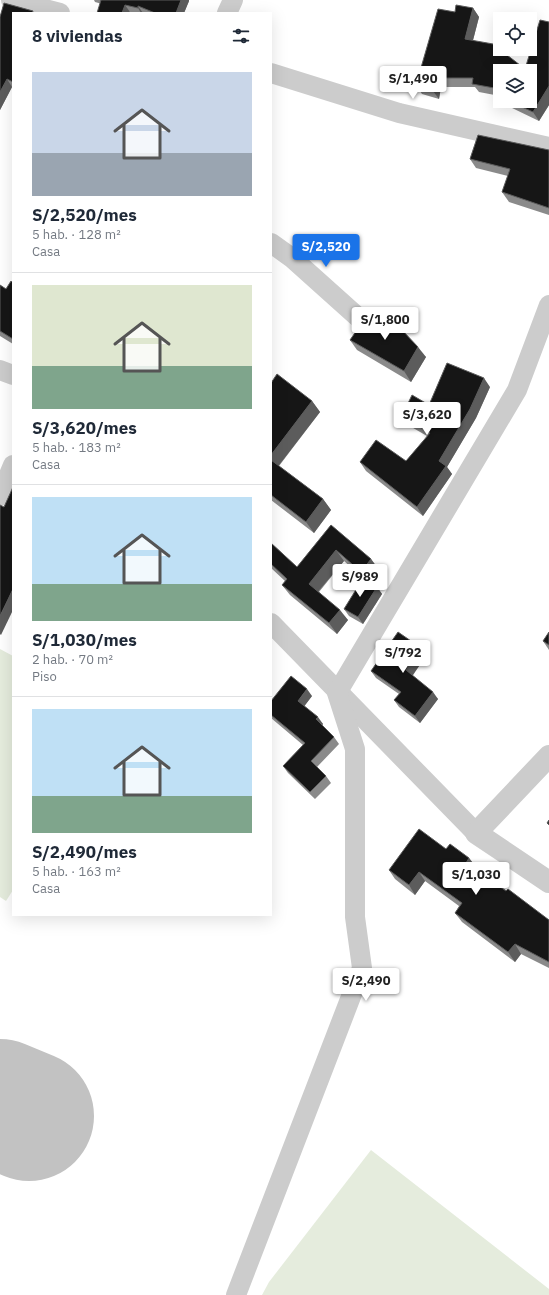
<!DOCTYPE html>
<html lang="es">
<meta charset="utf-8">
<style>
:root{--surface:#fff;--page:#f2f2f3;--text:#1f2937;--muted:#747a83;--line:#e0e1e3;--accent:#1a73e8}
body{margin:0;font-family:"IBM Plex Sans",sans-serif;background:var(--page);color:var(--text);height:100vh;display:flex;flex-direction:column;font-size:15px;white-space:nowrap}
*{box-sizing:border-box;margin:0}
p{font-size:13px;color:var(--muted)}
.icon{flex:none;width:22px;height:22px;fill:none;stroke:currentColor;stroke-width:2;stroke-linecap:round;stroke-linejoin:round}
.map{position:relative;flex:1;overflow:hidden}
.sheet{position:absolute;left:12px;top:12px;width:260px;height:904px;display:flex;flex-direction:column;background:var(--surface);border-radius:0px;box-shadow:0 4px 16px #0002}
.sheet>*{flex:none}
.fabs{position:absolute;left:493px;top:12px;display:grid;gap:8px}
.fabs a{display:grid;place-items:center;width:44px;height:44px;border-radius:0px;background:var(--surface);box-shadow:0 4px 16px #0002;font-size:20px}
.price{position:absolute;translate:-50% -34px;padding:0 9px;border-radius:4px;background:#fff;color:#222;font-size:13px;line-height:26px;filter:drop-shadow(0 1px 2px #0008)}
.price::after{content:'';position:absolute;left:50%;top:24px;width:12px;height:9px;margin-left:-6px;background:inherit;clip-path:polygon(0 0,100% 0,50% 100%)}
.price.selected{background:var(--accent);color:#fff}
ul{padding:0;list-style:none}
li{display:grid;align-content:center;gap:8px;height:212px;padding:0 20px}
li+li{border-top:1px solid var(--line)}
li span{display:grid;place-items:center;height:124px;border-radius:0px;color:#555}
li>.icon{margin-inline-start:auto}
span .icon{width:72px;height:72px;fill:#fffc;stroke-width:1}
li b{font-size:17px}
h2{display:flex;justify-content:space-between;align-items:center;height:48px;padding:0 20px;font-size:17px}
.map>svg:first-child{display:block}
.green{fill:#e5ecdd}
.lines{fill:none;stroke-linecap:round;stroke-linejoin:round}
.runway{stroke:#c2c2c2;stroke-width:130}
.minor{stroke:#ccc;stroke-width:20}
.tertiary{stroke:#ccc;stroke-width:22}
.wall{fill:#8a8a8a}
.shaded-wall{fill:#5c5c5c}
.building{fill:#161616;stroke:#5c5c5c}
</style>
<div class="map">
<svg width="549" height="1295" viewBox="0 0 549 1295">
<rect width="100%" height="100%" fill="#fff"/>
<g class="green">
<polygon points="0,649 13,656 13,890 6,901 0,897"/>
<polygon points="371,1150 549,1289 549,1295 262,1295 269,1282"/>
</g>
<g class="lines">
<polyline class="runway" points="0,1104 29,1116"/>
<g class="minor">
<polyline points="11,0 60,13"/>
<polyline points="227,13 233,0"/>
<polyline points="271,73 399,113 549,147"/>
<polyline points="271,243 292,258 360,319"/>
<polyline points="0,370 13,375"/>
<polyline points="0,496 13,465"/>
<polyline points="271,623 476,833"/>
<polyline points="236,1295 362,968 355,917 355,749 337,693 517,390 549,305"/>
</g>
<polyline class="tertiary" points="549,756 476,833 549,882"/>
</g>
<g class="wall">
<polygon points="94,0 189,0 189,1 184,13 134,13 95,2"/>
<polygon points="4,3 33,11 34,13 13,13 13,88 12,87 0,110 0,17"/>
<polygon points="473,8 479,17 473,40 525,69 549,22 549,105 539,121 510,107 506,101 530,101 500,71 500,96 479,92 475,87 441,87 439,99 422,94 416,85 455,12"/>
<polygon points="549,150 549,215 509,202 502,192 508,176 476,168 470,159"/>
<polygon points="13,283 13,344 0,336 0,285 6,289"/>
<polygon points="379,321 426,357 411,382 357,350 350,340"/>
<polygon points="271,383 312,401 320,412 279,466 323,499 331,510 314,533 271,500"/>
<polygon points="490,387 476,418 447,467 452,474 423,516 366,471 360,462 406,461 427,436 408,425 402,416 429,405"/>
<polygon points="331,525 371,559 379,570 369,583 344,561 319,592 348,620 337,634 290,595 282,585 285,581 271,568 271,543 297,567"/>
<polygon points="377,587 382,594 363,624 349,616 344,609"/>
<polygon points="549,632 549,650 543,641"/>
<polygon points="421,648 426,656 412,675 438,699 420,723 399,707 394,700 399,694 376,678 371,671"/>
<polygon points="312,696 304,706 323,724 322,725 334,737 339,744 317,767 326,776 331,783 315,799 288,773 283,766 303,745 271,718 271,701"/>
<polygon points="446,849 469,858 476,867 475,869 549,920 549,968 521,954 515,962 462,922 455,913 459,906 425,881 415,895 395,879 389,870"/>
</g>
<g class="shaded-wall">
<polygon points="181,0 189,0 189,1 184,13 176,13"/>
<polygon points="125,5 130,12 130,13 122,13"/>
<polygon points="138,6 143,13 141,13 138,8"/>
<polygon points="473,8 479,17 471,48 465,39"/>
<polygon points="435,78 441,87 439,99 433,91"/>
<polygon points="7,79 12,87 0,110 0,92"/>
<polygon points="549,86 549,105 539,121 533,112"/>
<polygon points="418,347 426,357 411,382 404,371"/>
<polygon points="484,378 490,387 476,418 447,467 452,474 423,516 417,507 439,461"/>
<polygon points="312,401 320,412 276,469 271,462 271,455"/>
<polygon points="323,499 331,510 314,533 306,522"/>
<polygon points="336,550 344,561 316,594 309,584"/>
<polygon points="371,559 379,570 369,583 361,572"/>
<polygon points="377,587 382,594 363,624 358,617"/>
<polygon points="13,589 13,610 1,635 0,634 0,616"/>
<polygon points="340,610 348,620 337,634 329,623"/>
<polygon points="421,648 426,656 411,678 406,670"/>
<polygon points="307,689 312,696 303,708 298,701"/>
<polygon points="433,692 438,699 420,723 415,716"/>
<polygon points="318,717 323,724 321,727 316,719"/>
<polygon points="469,858 476,867 472,872 466,863"/>
<polygon points="419,872 425,881 415,895 409,885"/>
<polygon points="515,944 521,954 515,962 508,952"/>
</g>
<g class="building">
<polygon points="101,0 181,0 176,13 155,13 138,6 138,8 125,5 122,13 97,13"/>
<polygon points="4,3 33,11 32,13 13,13 13,82 7,79 0,92 0,17"/>
<polygon points="456,5 473,8 465,39 493,44 525,69 540,20 549,22 549,86 533,112 509,101 530,101 530,71 500,71 500,89 472,84 473,78 435,78 433,91 416,85 438,9 455,12"/>
<polygon points="478,135 549,150 549,208 502,192 510,169 470,159"/>
<polygon points="11,281 13,283 13,339 0,331 0,285 6,289"/>
<polygon points="368,314 379,321 382,317 402,330 418,347 404,371 350,340"/>
<polygon points="447,363 484,378 470,409 439,461 446,466 417,507 360,462 376,440 406,461 430,433 402,416 412,395 429,405"/>
<polygon points="277,374 312,401 271,455 271,383"/>
<polygon points="271,460 323,499 306,522 271,495"/>
<polygon points="13,487 13,589 0,616 0,505 4,507"/>
<polygon points="331,525 371,559 361,572 336,550 309,584 340,610 329,623 282,585 287,579 271,564 271,543 297,567"/>
<polygon points="362,580 377,587 358,617 344,609"/>
<polygon points="398,632 421,648 406,670 433,692 415,716 394,700 401,692 371,671"/>
<polygon points="549,632 549,645 543,641"/>
<polygon points="291,676 307,689 298,701 318,717 316,719 334,737 311,761 326,776 310,792 283,766 305,743 271,715 271,701"/>
<polygon points="549,820 549,825 547,823"/>
<polygon points="419,829 446,849 450,844 469,858 466,863 506,891 508,889 549,920 549,962 515,944 508,952 455,913 462,903 419,872 409,885 389,870"/>
</g>
</svg>
<div class="fabs">
<a><svg class="icon" aria-label="locate" viewBox="0 0 24 24"><circle cx="12" cy="12" r="6"/><path d="M12 2v4M12 18v4M2 12h4M18 12h4"/></svg></a>
<a><svg class="icon" aria-label="layers" viewBox="0 0 24 24"><path d="M12 4l9 5-9 5-9-5zM3 14l9 5 9-5"/></svg></a>
</div>
<b class="price" style="left:413px;top:100px">S/1,490</b>
<b class="price selected" style="left:326px;top:268px">S/2,520</b>
<b class="price" style="left:385px;top:341px">S/1,800</b>
<b class="price" style="left:427px;top:436px">S/3,620</b>
<b class="price" style="left:360px;top:598px">S/989</b>
<b class="price" style="left:403px;top:674px">S/792</b>
<b class="price" style="left:476px;top:896px">S/1,030</b>
<b class="price" style="left:366px;top:1002px">S/2,490</b>
<section class="sheet">
<h2>8 viviendas<svg class="icon" aria-label="filters" viewBox="0 0 24 24"><path d="M4 7h16M4 17h16"/><circle cx="9" cy="7" r="2"/><circle cx="15" cy="17" r="2"/></svg></h2>
<ul>
<li><span style="background:linear-gradient(#c9d6e8 65%,#9aa5b1 0)"><svg class="icon" aria-label="home" viewBox="0 0 24 24"><path d="M3 11l9-7 9 7M6 9v11h12V9"/></svg></span><div><b>S/2,520/mes</b><p>5 hab. · 128 m²</p><p>Casa</p></div></li>
<li><span style="background:linear-gradient(#dfe7d0 65%,#7fa58c 0)"><svg class="icon" aria-label="home" viewBox="0 0 24 24"><path d="M3 11l9-7 9 7M6 9v11h12V9"/></svg></span><div><b>S/3,620/mes</b><p>5 hab. · 183 m²</p><p>Casa</p></div></li>
<li><span style="background:linear-gradient(#bfe0f5 70%,#7fa58c 0)"><svg class="icon" aria-label="home" viewBox="0 0 24 24"><path d="M3 11l9-7 9 7M6 9v11h12V9"/></svg></span><div><b>S/1,030/mes</b><p>2 hab. · 70 m²</p><p>Piso</p></div></li>
<li><span style="background:linear-gradient(#bfe0f5 70%,#7fa58c 0)"><svg class="icon" aria-label="home" viewBox="0 0 24 24"><path d="M3 11l9-7 9 7M6 9v11h12V9"/></svg></span><div><b>S/2,490/mes</b><p>5 hab. · 163 m²</p><p>Casa</p></div></li>
</ul>
</section>
</div>
